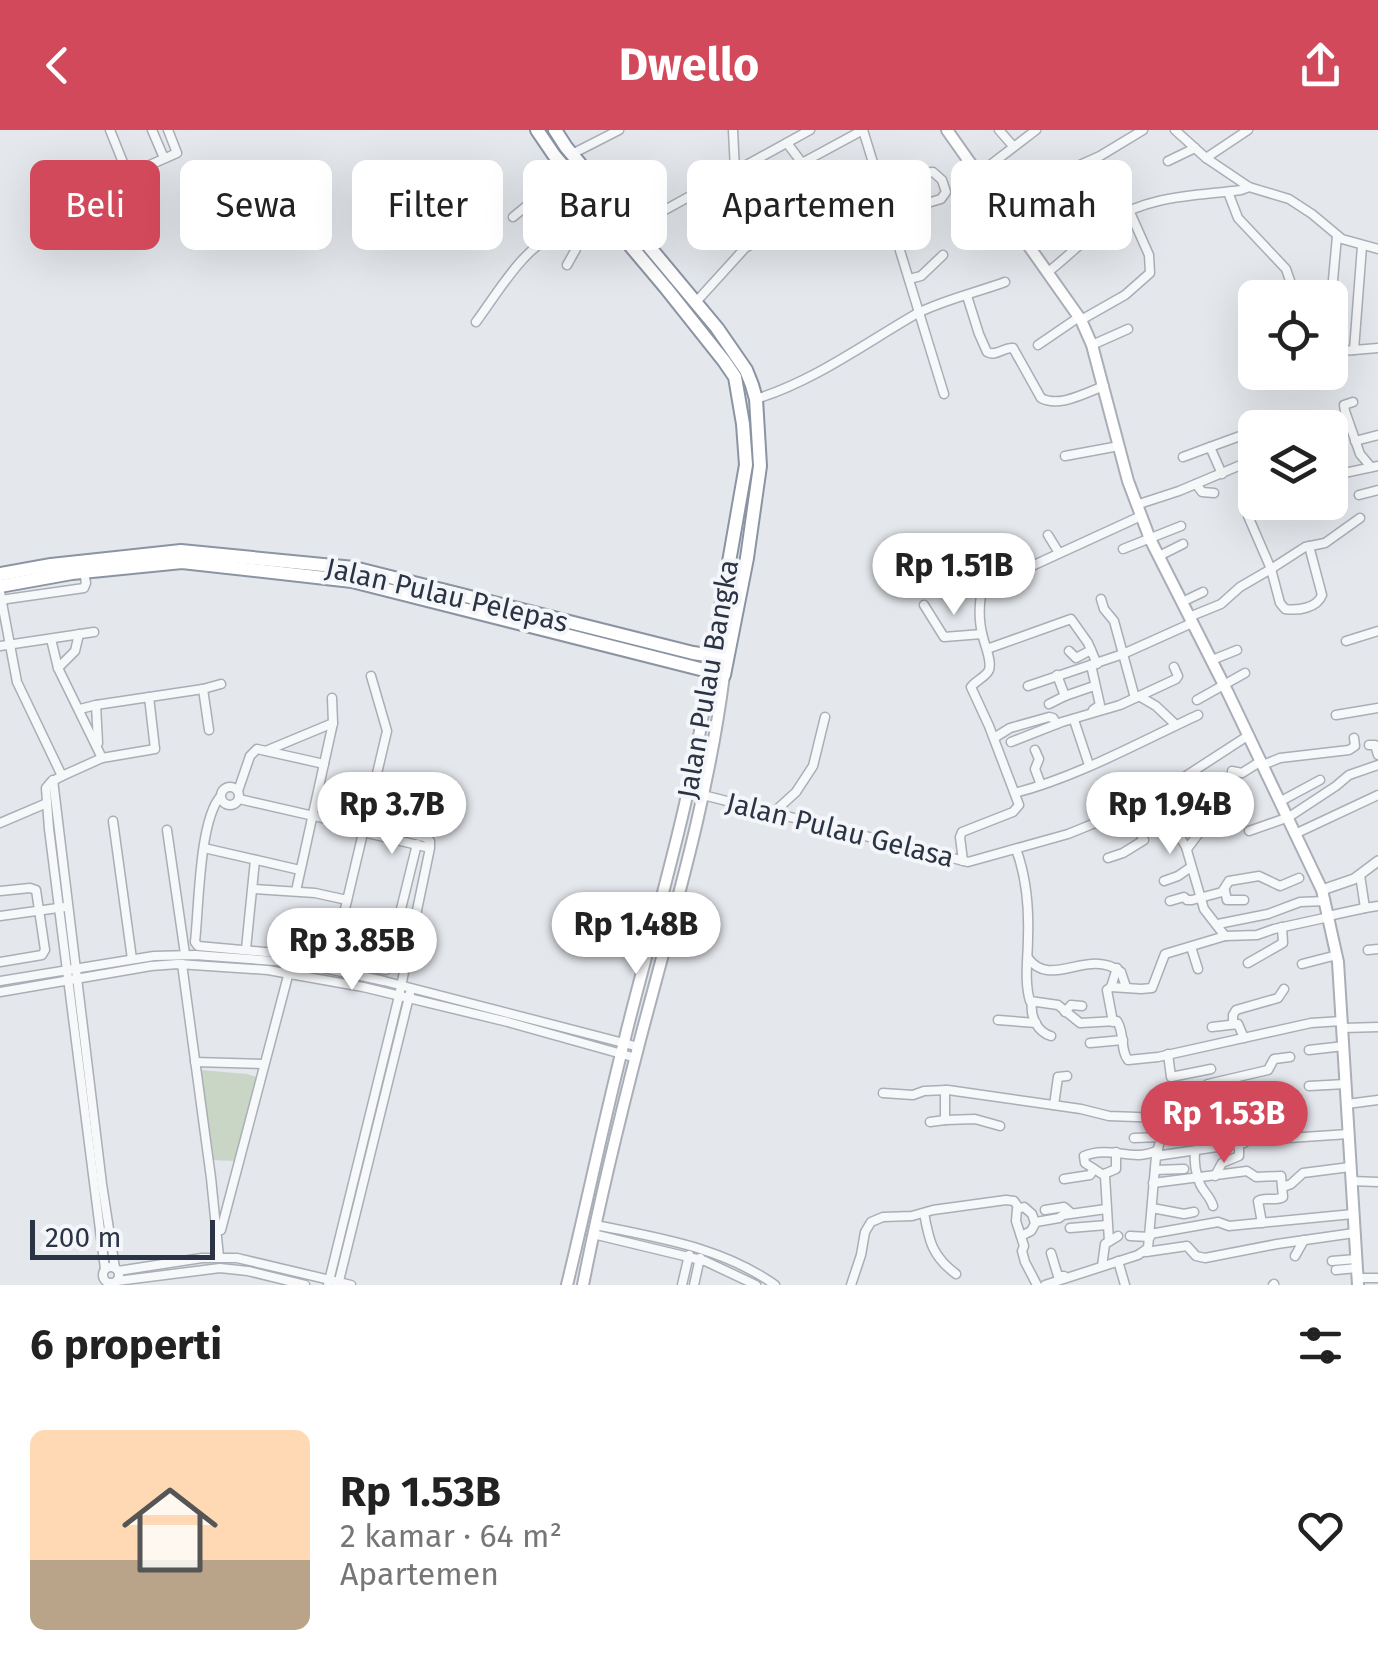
<!DOCTYPE html>
<html lang="id">
<meta charset="utf-8">
<style>
:root{--surface:#fff;--page:#f6f6f6;--text:#222;--muted:#767676;--accent:#d1495b}
body{margin:0;font-family:"Fira Sans",sans-serif;background:var(--page);color:var(--text);height:100vh;display:flex;flex-direction:column;font-size:38px;white-space:nowrap}
*{box-sizing:border-box;margin:0}
p{font-size:32px;color:var(--muted)}
.icon{flex:none;width:55px;height:55px;fill:none;stroke:currentColor;stroke-width:2;stroke-linecap:round;stroke-linejoin:round}
.map{position:relative;height:1155px;overflow:hidden}
.panel{display:flex;flex-direction:column;background:var(--surface);flex:1}
.panel>*{flex:none}
.banner{position:absolute;left:30px;top:30px;width:1320px;height:90px;display:flex;gap:20px}
.controls{position:absolute;left:1238px;top:150px;display:grid;gap:20px}
.controls a{display:grid;place-items:center;width:110px;height:110px;border-radius:15px;background:var(--surface);box-shadow:0 10px 40px #0002;font-size:50px}
.scale{position:absolute;left:30px;bottom:25px;width:185px;box-sizing:border-box;padding-left:10px;border:5px solid #2b3445;border-top:0;font-size:28px;line-height:35px;white-space:nowrap;color:#2b3445;-webkit-text-stroke:8px #f4f6f9;paint-order:stroke}
.price{position:absolute;translate:-50% -85px;padding:0 22px;border-radius:35px;background:#fff;color:#222;font-size:32px;line-height:65px;filter:drop-shadow(0 2px 5px #0008)}
.price::after{content:'';position:absolute;left:50%;top:60px;width:30px;height:22px;margin-left:-15px;background:inherit;clip-path:polygon(0 0,100% 0,50% 100%)}
.price.selected{background:var(--accent);color:#fff}
ul{padding:0;list-style:none}
li{display:flex;align-items:center;gap:30px;height:250px;padding:0 30px}
li span{display:grid;place-items:center;flex:none;width:280px;height:200px;border-radius:15px;color:#555}
li>.icon{margin-inline-start:auto}
span .icon{width:120px;height:120px;fill:#fffc;stroke-width:1}
li b{font-size:42px}
h2{display:flex;justify-content:space-between;align-items:center;height:120px;padding:0 30px;font-size:42px}
.chip{padding:0 35px;border-radius:15px;background:var(--surface);box-shadow:0 10px 40px #0002;font-size:35px;line-height:90px}
.chip.selected{background:var(--accent);color:#fff}
header{display:flex;justify-content:space-between;align-items:center;height:130px;padding:0 30px;background:var(--accent);color:#fff;font-size:45px;font-weight:700}
.map>svg:first-child{display:block}
.green{fill:#c9d6c5}
.lines{fill:none;stroke-linecap:round;stroke-linejoin:round}
.minor-casing{stroke:#a9aeb7;stroke-width:11}
.tertiary-casing{stroke:#a9aeb7;stroke-width:12}
.secondary-casing{stroke:#a9aeb7;stroke-width:14}
.trunk-casing{stroke:#8b94a3;stroke-width:16}
.minor{stroke:#f7f8fa;stroke-width:8}
.tertiary{stroke:#f7f8fa;stroke-width:9}
.secondary{stroke:#fff;stroke-width:10}
.trunk{stroke:#fff;stroke-width:12}
.labels{text-anchor:middle;dominant-baseline:central;stroke-width:8;stroke-linejoin:round;paint-order:stroke}
.street-label{font-size:28px;fill:#2b3445;stroke:#f4f6f9}
</style>
<header><svg class="icon" aria-label="back" viewBox="0 0 24 24"><path d="M15 5l-7 7 7 7"/></svg>Dwello<svg class="icon" aria-label="share" viewBox="0 0 24 24"><path d="M12 15V3M7 8l5-5 5 5M5 13v7h14v-7"/></svg></header>
<div class="map">
<svg width="1378" height="1155" viewBox="0 0 1378 1155">
<rect width="100%" height="100%" fill="#e4e7ec"/>
<polygon class="green" points="201,940 247,944 257,947 234,1031 211,1030"/>
<g class="lines">
<g class="minor-casing">
<g id="minor">
<polyline points="110,0 128,45"/>
<polyline points="152,0 164,28"/>
<polyline points="733,0 735,41"/>
<polyline points="863,0 944,264"/>
<polyline points="999,0 1013,16"/>
<polyline points="1175,0 1206,28 1249,57 1289,69 1312,84 1342,109 1378,119"/>
<polyline points="787,13 802,33 863,0"/>
<polyline points="572,24 619,0"/>
<polyline points="1206,28 1248,0"/>
<polyline points="1168,31 1195,18"/>
<polyline points="1073,38 1090,69 1107,92"/>
<polyline points="977,45 1036,0"/>
<polyline points="93,60 177,23 168,0"/>
<polyline points="1228,62 1238,88 1286,139 1296,168"/>
<polyline points="996,71 1035,43 1044,40 1073,38 1100,26 1143,0"/>
<polyline points="513,87 568,42"/>
<polyline points="890,89 904,82 911,73 907,51 918,43 933,42 942,50 946,62 941,69 924,74"/>
<polyline points="634,97 810,0"/>
<path d="M 842,101 L 849,96 L 862,93 C 866,81 871,74 883,67"/>
<polyline points="567,135 576,119 573,110"/>
<path d="M 1048,142 C 1068,127 1090,103 1110,91 C 1150,65 1195,66 1241,60 L 1249,57"/>
<polyline points="909,149 921,146 943,125"/>
<path d="M 967,166 L 979,204 L 987,222 C 996,227 1004,217 1013,218 L 1041,268 C 1059,278 1085,263 1104,256"/>
<polyline points="696,172 745,118 875,43"/>
<polyline points="1330,183 1337,106"/>
<polyline points="1081,190 1125,165 1150,143 1149,125 1129,80"/>
<path d="M 476,192 C 497,164 524,116 557,104 L 573,110 L 602,83"/>
<polyline points="1038,215 1079,187"/>
<polyline points="1092,215 1128,199"/>
<polyline points="1354,220 1362,116"/>
<polyline points="1330,222 1378,218"/>
<path d="M 756,269 C 814,251 864,214 916,184 C 940,171 978,162 1005,152"/>
<polyline points="1353,272 1344,275 1345,281 1360,324 1371,337"/>
<polyline points="1355,311 1378,305"/>
<polyline points="1210,317 1243,305"/>
<polyline points="1065,326 1119,316"/>
<polyline points="1183,327 1210,317 1222,344"/>
<polyline points="1330,346 1378,336"/>
<polyline points="1196,354 1202,362 1214,363"/>
<polyline points="1359,365 1378,360"/>
<polyline points="1136,375 1179,361 1255,329"/>
<polyline points="1248,386 1271,439 1305,417 1325,413 1360,388"/>
<polyline points="1048,405 1059,423"/>
<polyline points="1123,419 1181,396"/>
<polyline points="1159,426 1183,414"/>
<polyline points="0,462 17,552 62,646 51,652 46,658 49,699 105,1139"/>
<polyline points="1101,469 1104,479 1114,491 1135,568"/>
<polyline points="0,470 84,458 86,453 84,442"/>
<polyline points="1182,472 1203,462"/>
<polyline points="924,475 944,507 982,504"/>
<path d="M 1189,487 L 1221,474 L 1240,457 L 1271,439 L 1280,473 L 1285,479 C 1298,481 1317,478 1322,465 L 1309,416"/>
<polyline points="51,509 58,538 102,628"/>
<polyline points="1346,511 1378,501"/>
<polyline points="0,516 94,502"/>
<polyline points="987,519 1071,489 1088,513 1097,534"/>
<polyline points="1069,521 1076,528 1091,520"/>
<polyline points="1212,530 1237,520"/>
<polyline points="1091,535 1100,575 1093,580"/>
<polyline points="58,538 75,521 79,504"/>
<polyline points="1057,545 1065,566 1094,556"/>
<polyline points="1028,556 1123,524 1192,493"/>
<polyline points="203,559 209,600"/>
<polyline points="1139,566 1156,576 1176,595"/>
<polyline points="1197,570 1245,543"/>
<polyline points="1049,574 1065,566"/>
<polyline points="96,575 98,613"/>
<polyline points="80,579 96,575 203,559 221,554"/>
<polyline points="1336,585 1378,578"/>
<polyline points="1074,590 1089,635"/>
<polyline points="994,608 1010,598 1049,587 1053,588 1057,594"/>
<polyline points="1011,612 1062,592 1120,575 1176,549 1178,546 1174,537"/>
<polyline points="1369,615 1375,615 1378,625"/>
<polyline points="268,620 333,593"/>
<polyline points="1035,620 1039,629 1035,639 1041,655"/>
<polyline points="1263,635 1280,628 1349,620 1355,616 1354,608"/>
<polyline points="1232,641 1242,643 1261,631"/>
<polyline points="62,646 102,628 155,619 149,567"/>
<polyline points="53,650 102,1054 115,1138"/>
<circle cx="230" cy="666" r="9"/>
<polyline points="238,661 250,626 257,619 324,634"/>
<path d="M 1015,663 C 1077,647 1140,612 1198,585"/>
<polyline points="703,665 968,732 1068,704 1110,687 1155,666 1249,605"/>
<path d="M 220,667 C 199,692 199,777 195,812 L 198,816 L 286,824 L 386,840 L 417,714"/>
<polyline points="239,669 353,695"/>
<polyline points="1281,671 1320,650"/>
<polyline points="773,683 796,662 813,636 825,587"/>
<polyline points="113,691 132,829"/>
<polyline points="0,693 47,673"/>
<polyline points="167,700 185,824"/>
<polyline points="1249,701 1289,687 1336,656 1349,645 1378,635"/>
<polyline points="1297,703 1378,665"/>
<polyline points="204,718 300,740"/>
<path d="M 1016,719 C 1026,746 1029,778 1028,807 C 1028,828 1024,851 1030,871 L 1058,875 L 1080,893 L 1117,891 C 1125,903 1120,920 1128,930 L 1158,927 L 1311,893 L 1342,891"/>
<polyline points="1187,719 1199,703 1214,690"/>
<polyline points="1108,728 1123,723 1144,710 1126,679"/>
<path d="M 963,731 L 960,707 L 962,702 L 1013,682 L 1019,675 L 989,596 L 971,557 C 976,550 986,547 989,540 C 992,531 985,516 983,507 C 979,493 979,478 981,465 L 995,454 L 1021,441 L 1141,386"/>
<polyline points="1360,745 1365,778 1378,776"/>
<polyline points="1164,751 1178,746 1191,737"/>
<polyline points="253,759 315,763 347,770"/>
<polyline points="0,761 30,758 36,760 45,820 42,825 0,832"/>
<polyline points="296,761 333,593 332,568"/>
<polyline points="1225,761 1227,770 1244,770"/>
<polyline points="1170,771 1184,767 1187,770 1192,770 1222,762 1229,751 1259,746 1280,756 1299,748"/>
<polyline points="0,786 65,777"/>
<polyline points="1328,786 1365,778"/>
<polyline points="1218,794 1268,784 1300,772 1325,771"/>
<polyline points="1225,806 1257,805 1274,799 1329,787"/>
<polyline points="1191,817 1198,839"/>
<polyline points="246,819 255,730"/>
<polyline points="1368,820 1378,819"/>
<path d="M 1028,828 C 1051,860 1087,817 1121,842 L 1126,857"/>
<polyline points="333,830 387,601 371,546"/>
<polyline points="1248,833 1283,813 1282,797"/>
<polyline points="182,834 211,1048 219,1127"/>
<polyline points="1302,834 1337,825"/>
<polyline points="0,851 154,826 195,825 301,833 384,851 639,917"/>
<polyline points="1111,857 1141,859 1152,858 1165,824 1225,806 1204,779 1186,717 1155,666"/>
<polyline points="0,862 151,836 178,834 268,840 363,857 508,892 636,928"/>
<path d="M 1032,872 C 1030,886 1037,902 1051,906"/>
<polyline points="1065,882 1071,875 1082,876"/>
<polyline points="998,890 1036,893"/>
<polyline points="1113,892 1107,860 1111,857 1117,838"/>
<polyline points="1233,892 1233,885 1236,880 1278,868 1284,859"/>
<polyline points="1212,897 1238,894 1244,908"/>
<polyline points="1343,898 1378,897"/>
<polyline points="1090,913 1123,910"/>
<polyline points="1309,920 1344,916"/>
<polyline points="1168,924 1171,947 1211,939"/>
<polyline points="195,932 264,934"/>
<polyline points="1309,956 1346,954"/>
<polyline points="883,963 913,965 924,961 948,960 1081,979 1109,986 1163,988 1164,997 1156,1026 1148,1118 1138,1125 1045,1155"/>
<polyline points="1255,971 1280,967"/>
<polyline points="1347,974 1378,970"/>
<polyline points="1054,975 1058,947 1067,946"/>
<polyline points="1210,978 1208,954 1268,940 1274,929 1290,927"/>
<polyline points="1163,989 1177,983 1255,971 1258,990"/>
<polyline points="945,990 975,989 1000,996"/>
<polyline points="930,992 945,990 945,960"/>
<polyline points="1220,998 1239,994"/>
<polyline points="1134,1008 1161,1007"/>
<polyline points="1245,1008 1255,1005 1273,1009 1349,1004"/>
<path d="M 1195,1021 C 1194,1031 1196,1044 1200,1054 C 1204,1063 1210,1066 1213,1076"/>
<polyline points="1156,1026 1244,1013 1244,1003 1226,975"/>
<polyline points="1155,1040 1184,1039"/>
<polyline points="1104,1044 1116,1039 1116,1022"/>
<polyline points="1215,1046 1222,1033 1239,1026 1239,1014"/>
<polyline points="1064,1049 1090,1045 1094,1039"/>
<polyline points="1351,1051 1378,1052"/>
<path d="M 1153,1053 L 1247,1041 L 1256,1047 L 1281,1046 L 1283,1067 C 1275,1072 1265,1066 1258,1071 L 1262,1093"/>
<polyline points="1283,1057 1291,1054 1303,1043 1350,1037"/>
<polyline points="1152,1078 1184,1084 1194,1082"/>
<polyline points="1045,1080 1064,1077 1071,1083"/>
<path d="M 924,1083 C 929,1111 932,1126 956,1144"/>
<polyline points="1035,1093 1032,1084 1024,1077 1017,1079 1016,1091 1024,1116 1022,1121 1025,1132 1037,1155"/>
<path d="M 596,1095 C 658,1108 722,1117 775,1155"/>
<polyline points="1070,1098 1107,1095"/>
<polyline points="221,1100 289,842"/>
<polyline points="593,1104 705,1131 756,1155"/>
<polyline points="1150,1104 1218,1092 1229,1096 1353,1084"/>
<polyline points="1021,1106 1031,1101 1036,1092 1059,1088 1063,1085 1106,1079"/>
<polyline points="1130,1106 1150,1107"/>
<path d="M 1109,1111 L 1105,1046 L 1085,1033 L 1084,1026 C 1111,1015 1134,1033 1158,1020"/>
<polyline points="1146,1122 1187,1116 1196,1126 1205,1128 1277,1114 1354,1103"/>
<polyline points="1051,1123 1058,1146 1064,1146"/>
<polyline points="1295,1126 1304,1110"/>
<polyline points="1118,1131 1125,1155"/>
<polyline points="1332,1131 1356,1129"/>
<polyline points="1102,1136 1105,1114 1118,1106"/>
<circle cx="111" cy="1145" r="8"/>
<polyline points="1336,1140 1357,1138"/>
<polyline points="118,1141 202,1128 237,1128 351,1155"/>
<polyline points="1358,1148 1378,1148"/>
<polyline points="117,1151 220,1138 248,1141 305,1155"/>
<polyline points="328,1155 399,866 430,718 430,711 424,707 365,692 353,695 363,702 430,718"/>
<polyline points="338,1155 410,863"/>
<polyline points="682,1155 689,1125"/>
<polyline points="694,1155 700,1128"/>
<polyline points="851,1155 861,1125 865,1102 871,1092 883,1087 912,1086 933,1080 1006,1070 1014,1071 1019,1078"/>
<polyline points="1273,1155 1274,1154"/>
</g>
</g>
<g class="tertiary-casing">
<polyline id="tertiary" points="1322,760 1354,749 1378,731"/>
</g>
<g class="secondary-casing">
<g id="secondary">
<polyline points="947,0 1081,190 1092,215 1128,351 1150,409 1228,563 1322,760 1338,832 1358,1155"/>
<path d="M 567,1155 C 587,1073 604,990 625,908 C 655,787 693,668 709,543"/>
<path d="M 583,1155 C 599,1073 619,991 640,910 C 672,788 708,671 724,545"/>
</g>
</g>
<g class="trunk-casing">
<g id="trunk">
<polyline points="537,0 554,25 666,158 724,231 735,247 743,294 746,335 712,529"/>
<polyline points="0,444 51,435 181,421 354,438 693,523 727,528"/>
<polyline points="0,456 72,443 182,432 352,451 724,545 747,428 760,336 756,269 752,255 746,240 717,198 566,17 555,0"/>
</g>
</g>
<use href="#minor" class="minor"/>
<use href="#tertiary" class="tertiary"/>
<use href="#secondary" class="secondary"/>
<use href="#trunk" class="trunk"/>
</g>
<g class="labels">
<g class="street-label">
<text transform="translate(447 465) rotate(13)">Jalan Pulau Pelepas</text>
<text transform="translate(708 549) rotate(-80)">Jalan Pulau Bangka</text>
<text transform="translate(840 700) rotate(14)">Jalan Pulau Gelasa</text>
</g>
</g>
</svg>
<div class="controls">
<a><svg class="icon" aria-label="locate" viewBox="0 0 24 24"><circle cx="12" cy="12" r="6"/><path d="M12 2v4M12 18v4M2 12h4M18 12h4"/></svg></a>
<a><svg class="icon" aria-label="layers" viewBox="0 0 24 24"><path d="M12 4l9 5-9 5-9-5zM3 14l9 5 9-5"/></svg></a>
</div>
<div class="scale">200 m</div>
<b class="price" style="left:954px;top:488px">Rp 1.51B</b>
<b class="price" style="left:392px;top:727px">Rp 3.7B</b>
<b class="price" style="left:1170px;top:727px">Rp 1.94B</b>
<b class="price" style="left:636px;top:847px">Rp 1.48B</b>
<b class="price" style="left:352px;top:863px">Rp 3.85B</b>
<b class="price selected" style="left:1224px;top:1036px">Rp 1.53B</b>
<div class="banner">
<a class="chip selected">Beli</a>
<a class="chip">Sewa</a>
<a class="chip">Filter</a>
<a class="chip">Baru</a>
<a class="chip">Apartemen</a>
<a class="chip">Rumah</a>
</div>
</div>
<section class="panel">
<h2>6 properti<svg class="icon" aria-label="filters" viewBox="0 0 24 24"><path d="M4 7h16M4 17h16"/><circle cx="9" cy="7" r="2"/><circle cx="15" cy="17" r="2"/></svg></h2>
<ul>
<li><span style="background:linear-gradient(#ffd9b3 65%,#b9a48a 0)"><svg class="icon" aria-label="home" viewBox="0 0 24 24"><path d="M3 11l9-7 9 7M6 9v11h12V9"/></svg></span><div><b>Rp 1.53B</b><p>2 kamar · 64 m²</p><p>Apartemen</p></div><svg class="icon" aria-label="heart" viewBox="0 0 24 24"><path d="M12 20l-8-8c-3-5 5-10 8-4 3-6 11-1 8 4z"/></svg></li>
</ul>
</section>
